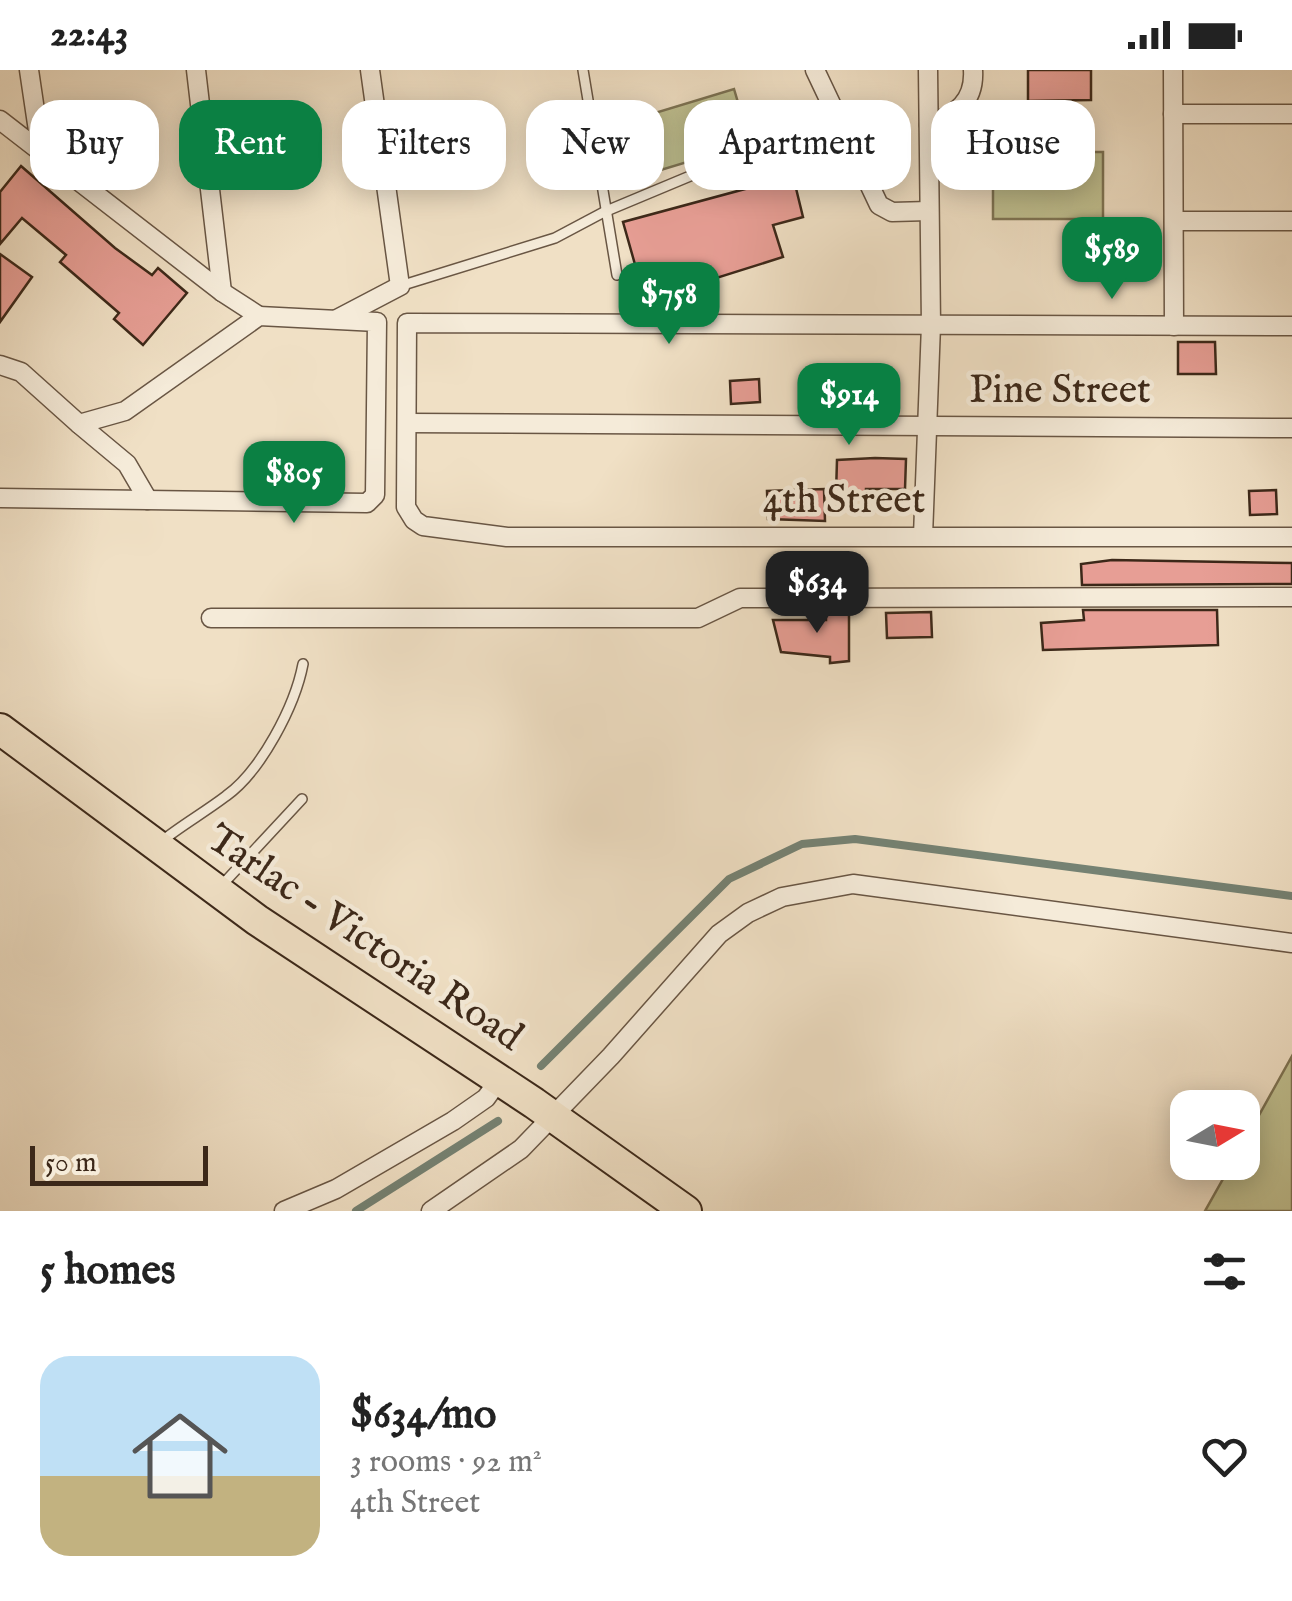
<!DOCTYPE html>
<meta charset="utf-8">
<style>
:root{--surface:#fff;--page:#f2f2f2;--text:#222;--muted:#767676;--accent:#0b8043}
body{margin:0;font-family:"IM FELL English",serif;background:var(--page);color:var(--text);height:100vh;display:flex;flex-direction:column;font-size:38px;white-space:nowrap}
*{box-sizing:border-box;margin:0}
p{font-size:32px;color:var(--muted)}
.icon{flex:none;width:55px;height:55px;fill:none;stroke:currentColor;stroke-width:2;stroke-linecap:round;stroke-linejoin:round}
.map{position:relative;height:1141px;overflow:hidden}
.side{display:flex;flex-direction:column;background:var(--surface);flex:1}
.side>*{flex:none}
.guide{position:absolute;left:30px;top:30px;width:1232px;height:90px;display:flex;gap:20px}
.needle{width:65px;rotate:80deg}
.controls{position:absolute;left:1170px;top:1020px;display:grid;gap:20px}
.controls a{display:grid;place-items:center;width:90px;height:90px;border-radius:20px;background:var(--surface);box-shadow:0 5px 25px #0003;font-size:50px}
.scale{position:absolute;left:30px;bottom:25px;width:178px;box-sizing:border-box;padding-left:10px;border:5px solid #3c2819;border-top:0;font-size:28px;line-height:35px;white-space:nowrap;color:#3c2819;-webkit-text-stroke:8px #f5ebd9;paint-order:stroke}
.price{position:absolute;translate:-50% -85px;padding:0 22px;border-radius:20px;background:var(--accent);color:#fff;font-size:32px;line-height:65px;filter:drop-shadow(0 2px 5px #0008)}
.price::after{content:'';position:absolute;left:50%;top:60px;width:30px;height:22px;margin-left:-15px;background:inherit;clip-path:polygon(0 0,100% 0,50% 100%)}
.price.on{background:#222;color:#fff}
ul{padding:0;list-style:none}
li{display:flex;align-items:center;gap:30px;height:250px;padding:0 40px}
li span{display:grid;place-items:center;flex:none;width:280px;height:200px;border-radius:30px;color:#555}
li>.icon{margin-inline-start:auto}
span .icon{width:120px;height:120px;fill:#fffc;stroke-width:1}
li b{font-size:42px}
h2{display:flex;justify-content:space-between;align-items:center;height:120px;padding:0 40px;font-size:42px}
.chip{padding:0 35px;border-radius:30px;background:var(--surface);box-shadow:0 5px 25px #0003;font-size:35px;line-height:90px}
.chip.on{background:var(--accent);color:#fff}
.status{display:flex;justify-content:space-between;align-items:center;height:70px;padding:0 50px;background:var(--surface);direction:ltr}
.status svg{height:28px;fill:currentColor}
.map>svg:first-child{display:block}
.green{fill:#c0c090;stroke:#7e7454;stroke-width:2.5}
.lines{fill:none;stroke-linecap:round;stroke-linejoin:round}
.stream{stroke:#758273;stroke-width:8}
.building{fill:#e79e95;stroke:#3c2819;stroke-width:2.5}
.service-casing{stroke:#695644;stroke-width:12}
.minor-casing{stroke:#695644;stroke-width:21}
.primary-casing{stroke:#3c2819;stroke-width:34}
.service{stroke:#f5ebd9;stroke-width:9}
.minor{stroke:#f5ebd9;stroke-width:18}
.primary{stroke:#f0e0c5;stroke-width:30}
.labels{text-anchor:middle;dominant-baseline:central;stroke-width:9;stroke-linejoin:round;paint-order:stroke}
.street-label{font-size:40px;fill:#3c2819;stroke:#f5ebd9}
</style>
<div class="status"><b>22:43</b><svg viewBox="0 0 49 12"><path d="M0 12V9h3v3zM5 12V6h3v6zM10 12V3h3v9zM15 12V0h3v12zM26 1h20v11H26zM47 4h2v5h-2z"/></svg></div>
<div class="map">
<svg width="1292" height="1141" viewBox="0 0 1292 1141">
<rect width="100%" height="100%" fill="#f0e0c5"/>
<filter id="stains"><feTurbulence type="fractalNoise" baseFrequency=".002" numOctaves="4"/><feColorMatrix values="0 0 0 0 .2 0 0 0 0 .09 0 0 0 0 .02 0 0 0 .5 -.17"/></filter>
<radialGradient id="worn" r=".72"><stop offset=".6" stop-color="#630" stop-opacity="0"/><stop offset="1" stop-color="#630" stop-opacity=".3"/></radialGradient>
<g class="green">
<polygon points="734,19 750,73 651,103 635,49"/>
<rect x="993" y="82" width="110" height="67"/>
<polygon points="1292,986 1292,1141 1205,1141 1232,1093 1242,1092 1243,1074"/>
</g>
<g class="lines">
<g class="stream">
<polyline points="541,996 729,809 802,774 855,769 1292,826"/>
<polyline points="356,1141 498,1051"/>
</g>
</g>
<g class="building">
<polygon points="1028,0 1091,0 1091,30 1028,31"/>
<polygon points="21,96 115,178 152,205 158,198 187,223 143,275 114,249 119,243 60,192 66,185 22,148 0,174 0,122"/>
<polygon points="793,106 803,147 773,155 783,187 656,227 646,195 636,198 623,152"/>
<polygon points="0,184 32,207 0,252"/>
<polygon points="1178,272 1215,272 1216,304 1178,304"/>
<polygon points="759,309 760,332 731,334 730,311"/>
<polygon points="875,388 906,389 905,419 866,419 866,425 836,424 837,390"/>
<polygon points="824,419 825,451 768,449 767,421"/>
<polygon points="1276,420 1277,444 1250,445 1249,421"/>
<polygon points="1112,490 1292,493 1292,514 1082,515 1081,494"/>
<polygon points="826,540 849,540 849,591 830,593 830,587 781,582 773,550 826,550"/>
<polygon points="1083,540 1217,540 1218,575 1043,580 1041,553 1084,550"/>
<polygon points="931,542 932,567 887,568 886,543"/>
</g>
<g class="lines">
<g class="service-casing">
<g id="service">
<polyline points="583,0 617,205"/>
<polyline points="400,216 555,168 604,142 750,81"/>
<path d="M 162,771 C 182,755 205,742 226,726 C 261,701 295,636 303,594"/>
<polyline points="222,815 302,729"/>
</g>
</g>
<g class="minor-casing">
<g id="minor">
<polyline points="29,0 41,81"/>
<polyline points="196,0 222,222"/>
<polyline points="815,0 879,135 892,142 929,141"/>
<polyline points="1173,0 1174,256"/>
<polyline points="1173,44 1292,44"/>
<polyline points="0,50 222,222 259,246"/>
<path d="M 929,55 C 956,44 975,32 973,0"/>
<polyline points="1174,151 1292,151"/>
<polyline points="337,249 400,216 370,0"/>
<polyline points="1292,256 407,253 406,437 414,450 423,456 507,467 1292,467"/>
<polyline points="0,295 21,302 79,354 125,341 259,246 377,252 375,425 367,433 0,428"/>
<polyline points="407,353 1292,358"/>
<polyline points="79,354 127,394 148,430"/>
<polyline points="923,466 931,255 928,0"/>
<polyline points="211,548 698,548 740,528 1292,527"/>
<polyline points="284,1141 336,1119 453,1051 486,1028 499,1010"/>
<polyline points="431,1141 521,1079 611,986 719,864 748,843 782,827 853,814 1292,873"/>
</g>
</g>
<g class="primary-casing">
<polyline id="primary" points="0,659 257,850 534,1033 686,1141"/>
</g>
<use href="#service" class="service"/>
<use href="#minor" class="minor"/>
<use href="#primary" class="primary"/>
</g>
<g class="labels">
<g class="street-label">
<text x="1060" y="321">Pine Street</text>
<text x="844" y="431">4th Street</text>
<text transform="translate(364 869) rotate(34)">Tarlac - Victoria Road</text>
</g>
</g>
<rect width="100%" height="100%" filter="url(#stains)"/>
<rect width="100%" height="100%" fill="url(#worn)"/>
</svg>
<div class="controls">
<a><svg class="needle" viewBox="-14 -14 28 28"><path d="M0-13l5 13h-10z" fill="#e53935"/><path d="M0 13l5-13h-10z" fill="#767676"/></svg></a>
</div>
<div class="scale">50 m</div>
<b class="price" style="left:1112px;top:232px">$589</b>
<b class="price" style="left:669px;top:277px">$758</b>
<b class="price" style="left:849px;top:378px">$914</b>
<b class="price" style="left:294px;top:456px">$805</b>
<b class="price on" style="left:817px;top:566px">$634</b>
<div class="guide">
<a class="chip">Buy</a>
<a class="chip on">Rent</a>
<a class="chip">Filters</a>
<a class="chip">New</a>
<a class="chip">Apartment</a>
<a class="chip">House</a>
</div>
</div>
<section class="side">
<h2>5 homes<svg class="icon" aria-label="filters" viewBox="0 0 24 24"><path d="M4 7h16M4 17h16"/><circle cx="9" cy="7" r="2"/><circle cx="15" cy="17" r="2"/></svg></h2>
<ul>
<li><span style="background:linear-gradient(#bfe0f5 60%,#c2b280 0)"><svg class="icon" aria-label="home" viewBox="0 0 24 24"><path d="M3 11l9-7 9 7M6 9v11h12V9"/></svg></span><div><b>$634/mo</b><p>3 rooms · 92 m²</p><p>4th Street</p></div><svg class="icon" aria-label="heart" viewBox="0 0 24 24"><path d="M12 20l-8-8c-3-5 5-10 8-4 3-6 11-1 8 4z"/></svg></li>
</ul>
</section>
